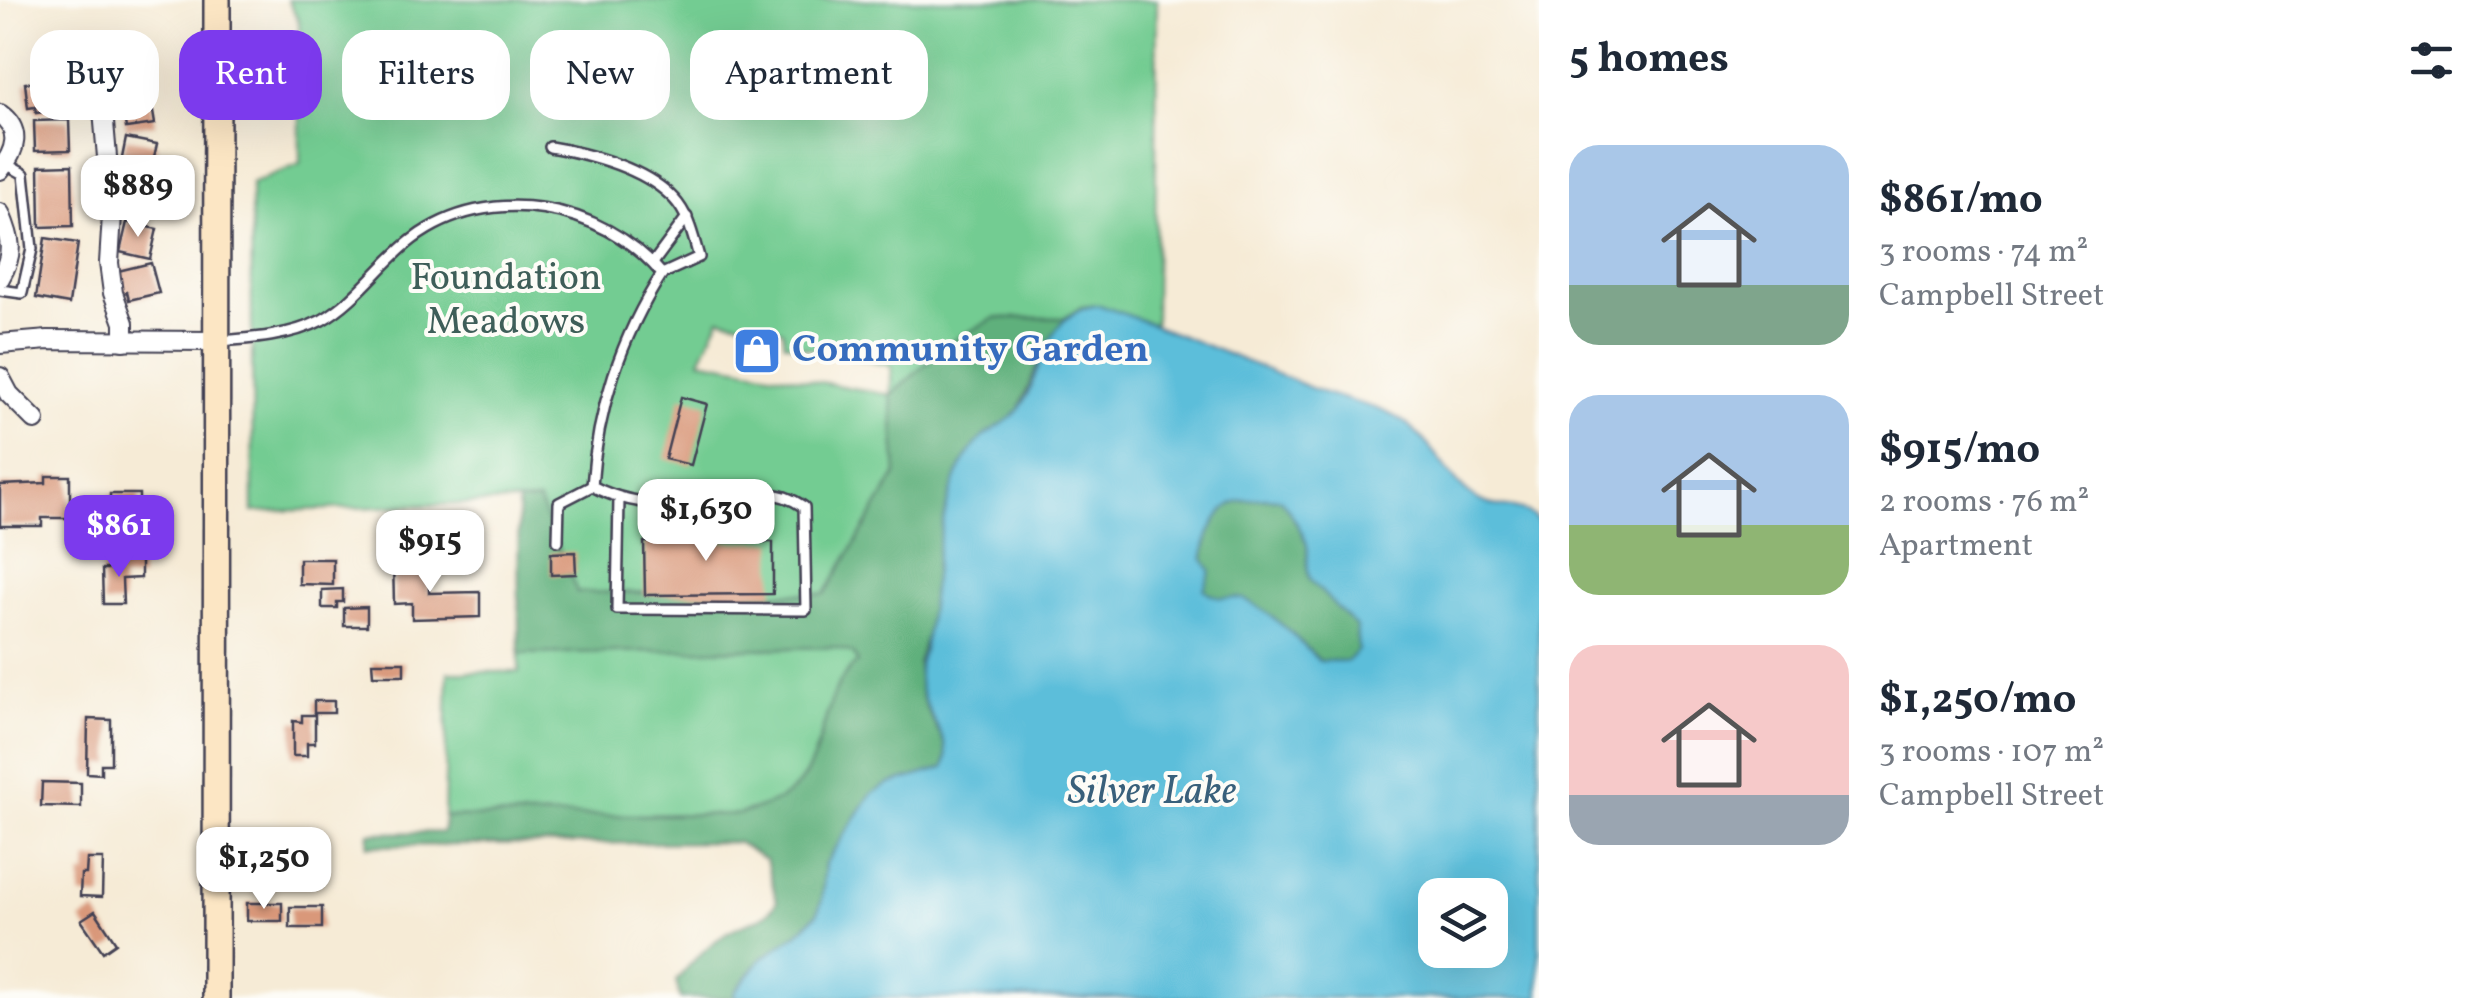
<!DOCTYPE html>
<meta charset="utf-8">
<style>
:root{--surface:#fff;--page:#f6f6f7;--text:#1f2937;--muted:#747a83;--accent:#7c3aed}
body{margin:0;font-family:Vollkorn,serif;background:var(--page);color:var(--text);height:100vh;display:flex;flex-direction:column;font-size:38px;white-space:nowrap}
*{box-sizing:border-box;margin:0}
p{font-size:32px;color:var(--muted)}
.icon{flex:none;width:55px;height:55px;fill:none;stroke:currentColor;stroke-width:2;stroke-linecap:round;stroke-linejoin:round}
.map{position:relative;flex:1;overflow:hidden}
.drawer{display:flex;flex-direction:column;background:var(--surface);width:950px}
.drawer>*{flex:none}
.hud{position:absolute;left:30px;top:30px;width:950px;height:90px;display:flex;gap:20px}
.buttons{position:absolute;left:1418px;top:878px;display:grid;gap:20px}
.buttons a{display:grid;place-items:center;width:90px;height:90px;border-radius:20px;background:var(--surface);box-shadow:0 10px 40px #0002;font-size:50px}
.price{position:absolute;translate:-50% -85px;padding:0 22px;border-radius:20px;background:#fff;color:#222;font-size:32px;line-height:65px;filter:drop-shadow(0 2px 5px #0008)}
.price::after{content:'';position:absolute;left:50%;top:60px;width:30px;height:22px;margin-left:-15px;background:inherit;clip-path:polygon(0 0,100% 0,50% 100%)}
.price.active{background:var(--accent);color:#fff}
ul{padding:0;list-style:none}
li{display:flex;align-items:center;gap:30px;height:250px;padding:0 30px}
li span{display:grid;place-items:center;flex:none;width:280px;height:200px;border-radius:30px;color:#555}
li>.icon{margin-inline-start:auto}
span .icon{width:120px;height:120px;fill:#fffc;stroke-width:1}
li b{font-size:42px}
h2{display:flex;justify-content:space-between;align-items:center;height:120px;padding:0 30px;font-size:42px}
.chip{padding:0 35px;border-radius:30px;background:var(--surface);box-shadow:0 10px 40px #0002;font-size:35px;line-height:90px}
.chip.active{background:var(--accent);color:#fff}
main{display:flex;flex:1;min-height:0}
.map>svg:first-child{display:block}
.green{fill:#73cc92;stroke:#4a7766;stroke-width:2.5;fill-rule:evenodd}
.forest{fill:#5eb07c;stroke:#40695c;stroke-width:2.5}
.water{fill:#5bbeda;stroke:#3e708a;stroke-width:2.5;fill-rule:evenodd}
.building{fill:#d9987a}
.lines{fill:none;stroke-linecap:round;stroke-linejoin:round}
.service-casing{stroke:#424052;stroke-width:14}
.minor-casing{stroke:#424052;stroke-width:22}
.secondary-casing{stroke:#424052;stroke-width:30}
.service{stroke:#fff;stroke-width:9}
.minor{stroke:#fff;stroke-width:18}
.secondary{stroke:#fce6c4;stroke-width:25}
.labels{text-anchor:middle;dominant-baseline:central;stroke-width:8;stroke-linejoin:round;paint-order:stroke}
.park-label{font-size:38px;fill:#3e5e59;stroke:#fdfcf7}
.shop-label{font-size:38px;font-weight:bold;fill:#366cbe;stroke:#fdfcf7;text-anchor:start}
.water-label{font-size:40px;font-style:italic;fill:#39607b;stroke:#fdfcf7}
</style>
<main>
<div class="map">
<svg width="1539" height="998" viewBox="0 0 1539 998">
<rect width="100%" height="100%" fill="#fdfcf7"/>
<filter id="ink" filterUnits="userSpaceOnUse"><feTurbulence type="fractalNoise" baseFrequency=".01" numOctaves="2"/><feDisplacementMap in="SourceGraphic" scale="20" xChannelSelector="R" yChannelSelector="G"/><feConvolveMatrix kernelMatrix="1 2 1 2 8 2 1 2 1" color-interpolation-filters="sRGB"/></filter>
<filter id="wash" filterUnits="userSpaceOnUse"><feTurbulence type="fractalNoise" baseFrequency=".0048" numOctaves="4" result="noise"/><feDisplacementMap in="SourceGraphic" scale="40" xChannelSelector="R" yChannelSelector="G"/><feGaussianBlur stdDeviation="2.25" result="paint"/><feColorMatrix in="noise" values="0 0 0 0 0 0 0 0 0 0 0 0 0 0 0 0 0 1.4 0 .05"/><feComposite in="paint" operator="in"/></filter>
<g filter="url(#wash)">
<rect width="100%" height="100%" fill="#f6ebd6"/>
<g class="green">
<path d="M 288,0 L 1157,0 L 1155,325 L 1099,305 L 1081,307 L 1065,318 L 995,318 L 952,341 L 891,395 L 897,474 L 825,594 L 577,592 L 538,501 L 253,512 L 251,184 L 300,164 L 299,22 ZM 720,318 L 783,330 L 784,343 L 891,366 L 891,395 L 700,360 Z"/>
<path d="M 833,647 L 853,653 L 858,662 C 815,694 831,766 784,797 C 772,805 754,809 740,814 L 444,817 L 448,672 L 519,672 L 519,654 Z"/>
</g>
<g class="forest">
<path d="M 995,318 L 1065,318 L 1042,353 L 1017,415 L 984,436 L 918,663 C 919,678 919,691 925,705 C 934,727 953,745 944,768 L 889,784 L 825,864 L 822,900 L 817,914 L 798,933 L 761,959 L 735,992 L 734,998 L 680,998 L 676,981 C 692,961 708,944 730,931 C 751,918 763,924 777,901 L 766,860 L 737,842 L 368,846 L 369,833 L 443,832 L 444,817 L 740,814 C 754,809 772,805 784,797 C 831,767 815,694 858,662 L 853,653 L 833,647 L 519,654 L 518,502 L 539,501 L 577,592 L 825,594 L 897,474 L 891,395 L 952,341 Z"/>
<path d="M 1266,498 L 1281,499 C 1287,506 1305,536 1307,545 C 1309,557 1305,567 1310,580 L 1356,627 L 1358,651 L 1348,661 L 1320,661 C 1292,633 1257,598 1216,599 L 1204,589 C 1201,563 1205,516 1234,502 C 1242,499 1257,499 1266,498 Z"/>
</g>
<path class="water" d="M 1099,305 C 1174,331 1246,362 1319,391 C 1348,402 1379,405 1404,422 C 1433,442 1450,483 1477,499 C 1499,512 1522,501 1539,522 L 1539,998 L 734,998 L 735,992 L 761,959 L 798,933 L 817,914 L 822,900 L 825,864 L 871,794 L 889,784 L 944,768 C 959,733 901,701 924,649 C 933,597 937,512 961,467 C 967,457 975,443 984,436 C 1000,423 1013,421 1024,402 C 1043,364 1048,310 1099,305 ZM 1266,498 L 1280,499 C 1287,506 1305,536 1307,545 C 1309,557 1305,567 1310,580 L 1356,627 L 1358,650 L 1348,661 L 1319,661 C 1298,640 1276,616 1250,602 C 1232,592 1224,606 1204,589 L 1211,571 L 1203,558 C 1205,541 1216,511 1234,503 C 1242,499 1257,499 1266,498 ZM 1435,895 L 1490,895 L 1490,950 L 1435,950 Z"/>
<g id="blocks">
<g class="building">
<polygon points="63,78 67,109 36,113 35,107 28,108 25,83"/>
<polygon points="150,94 155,124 126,128 121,98"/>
<polygon points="69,120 70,150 35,151 34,121"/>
<polygon points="126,138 157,144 150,174 120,168"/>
<polygon points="72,165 73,226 40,227 39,166"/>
<polygon points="151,178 158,208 129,215 125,198 121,199 118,186"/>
<polygon points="127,222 157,229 150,259 120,252"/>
<polygon points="45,238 78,243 69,304 36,298"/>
<polygon points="151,263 159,293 129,300 127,292 120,294 114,272"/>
<polygon points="681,397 707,404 691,465 665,459"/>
<polygon points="46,476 70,476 70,518 42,518 42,526 0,526 0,485 46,483"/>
<rect x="110" y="494" width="29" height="45"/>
<polygon points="666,517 703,517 703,542 773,542 773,594 645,595 644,542 666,542"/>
<polygon points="575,552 576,574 551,575 551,553"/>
<polygon points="141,559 141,578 122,579 123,604 103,604 102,569 118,569 118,560"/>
<polygon points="299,559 333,559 333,585 299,584"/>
<polygon points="420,560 420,573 429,573 429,593 480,592 480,617 412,619 412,603 394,604 393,561"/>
<polygon points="343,589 343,602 337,602 337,608 322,608 322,590"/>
<polygon points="367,607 367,626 344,626 344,608"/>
<polygon points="372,662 404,662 404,675 373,675"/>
<rect x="314" y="701" width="20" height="12"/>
<polygon points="302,715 315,715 315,743 307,743 307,756 293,756 293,721 302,722"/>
<polygon points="88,719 111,720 111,764 101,764 101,774 87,773"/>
<polygon points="42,782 81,783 81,807 41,806"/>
<polygon points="87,859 103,859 102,897 80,896 81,874 86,874"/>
<rect x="247" y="903" width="35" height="18"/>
<rect x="290" y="907" width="32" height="21"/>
<polygon points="95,911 116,943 103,952 81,920"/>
</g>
</g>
</g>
<g filter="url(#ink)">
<use href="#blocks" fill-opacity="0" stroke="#424052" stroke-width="2.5"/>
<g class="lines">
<g class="service-casing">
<g id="service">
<path d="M 550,147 C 590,154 645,168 674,199 C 689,215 693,237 699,257 L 662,274"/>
<polyline points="653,263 687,217"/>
<polyline points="0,290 22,293 32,249 24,174 6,164"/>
<path d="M 218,341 C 252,339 291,336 322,320 C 358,300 381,263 413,239 C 489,182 602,203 662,274 C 621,337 597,411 592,486 C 620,501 651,505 683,504 C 726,502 765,479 804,507 L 806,610 L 617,609 L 619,498"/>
<polyline points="558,541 559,503 592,486"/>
</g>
</g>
<g class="minor-casing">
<g id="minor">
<polyline points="100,76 112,215 109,263 113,293 124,323 124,341"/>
<path d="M 0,114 C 22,130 16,151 0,170"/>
<path d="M 0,213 C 11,239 15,253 0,278"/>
<polyline points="0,344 48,340 215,341"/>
<polyline points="0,377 9,394 35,420"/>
</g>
</g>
<g class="secondary-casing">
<polyline id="secondary" points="216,998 217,0"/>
</g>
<use href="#service" class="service"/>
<use href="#minor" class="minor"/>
<use href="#secondary" class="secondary"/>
</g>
</g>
<defs>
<g id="shop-square" transform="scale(2.5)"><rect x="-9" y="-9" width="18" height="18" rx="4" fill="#3f7fe0" stroke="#fdfcf7"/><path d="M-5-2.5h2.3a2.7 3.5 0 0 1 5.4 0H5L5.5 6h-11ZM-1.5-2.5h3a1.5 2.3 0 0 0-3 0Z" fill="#fff"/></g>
</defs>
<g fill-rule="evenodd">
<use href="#shop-square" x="757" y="351"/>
</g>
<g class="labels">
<g class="park-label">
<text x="506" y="279">Foundation<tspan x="506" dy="44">Meadows</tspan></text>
</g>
<g class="shop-label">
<text x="792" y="351">Community Garden</text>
</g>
<g class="water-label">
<text x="1152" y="793">Silver Lake</text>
</g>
</g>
</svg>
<div class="buttons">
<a><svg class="icon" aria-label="layers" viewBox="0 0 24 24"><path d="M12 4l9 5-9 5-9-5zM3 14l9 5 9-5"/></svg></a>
</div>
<b class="price" style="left:138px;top:240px">$889</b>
<b class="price" style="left:706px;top:564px">$1,630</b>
<b class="price active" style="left:119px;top:580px">$861</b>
<b class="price" style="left:430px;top:595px">$915</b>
<b class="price" style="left:264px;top:912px">$1,250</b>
<div class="hud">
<a class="chip">Buy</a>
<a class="chip active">Rent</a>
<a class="chip">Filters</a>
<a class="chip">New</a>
<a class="chip">Apartment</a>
</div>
</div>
<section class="drawer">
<h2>5 homes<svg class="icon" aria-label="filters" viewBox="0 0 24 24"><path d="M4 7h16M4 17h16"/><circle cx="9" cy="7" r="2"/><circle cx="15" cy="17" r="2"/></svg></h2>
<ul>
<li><span style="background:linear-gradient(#a9c7e8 70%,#7fa58c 0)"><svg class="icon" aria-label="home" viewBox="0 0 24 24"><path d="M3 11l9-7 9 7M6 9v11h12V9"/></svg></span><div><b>$861/mo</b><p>3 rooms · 74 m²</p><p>Campbell Street</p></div></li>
<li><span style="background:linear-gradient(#a9c7e8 65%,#8fb573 0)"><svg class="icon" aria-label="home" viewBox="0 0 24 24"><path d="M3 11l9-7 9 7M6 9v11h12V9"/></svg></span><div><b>$915/mo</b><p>2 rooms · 76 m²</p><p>Apartment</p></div></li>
<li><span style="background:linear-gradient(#f6c9c9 75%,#9aa5b1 0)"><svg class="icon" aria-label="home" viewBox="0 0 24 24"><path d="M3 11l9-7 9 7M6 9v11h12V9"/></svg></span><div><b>$1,250/mo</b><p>3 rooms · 107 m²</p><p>Campbell Street</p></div></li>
</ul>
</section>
</main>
